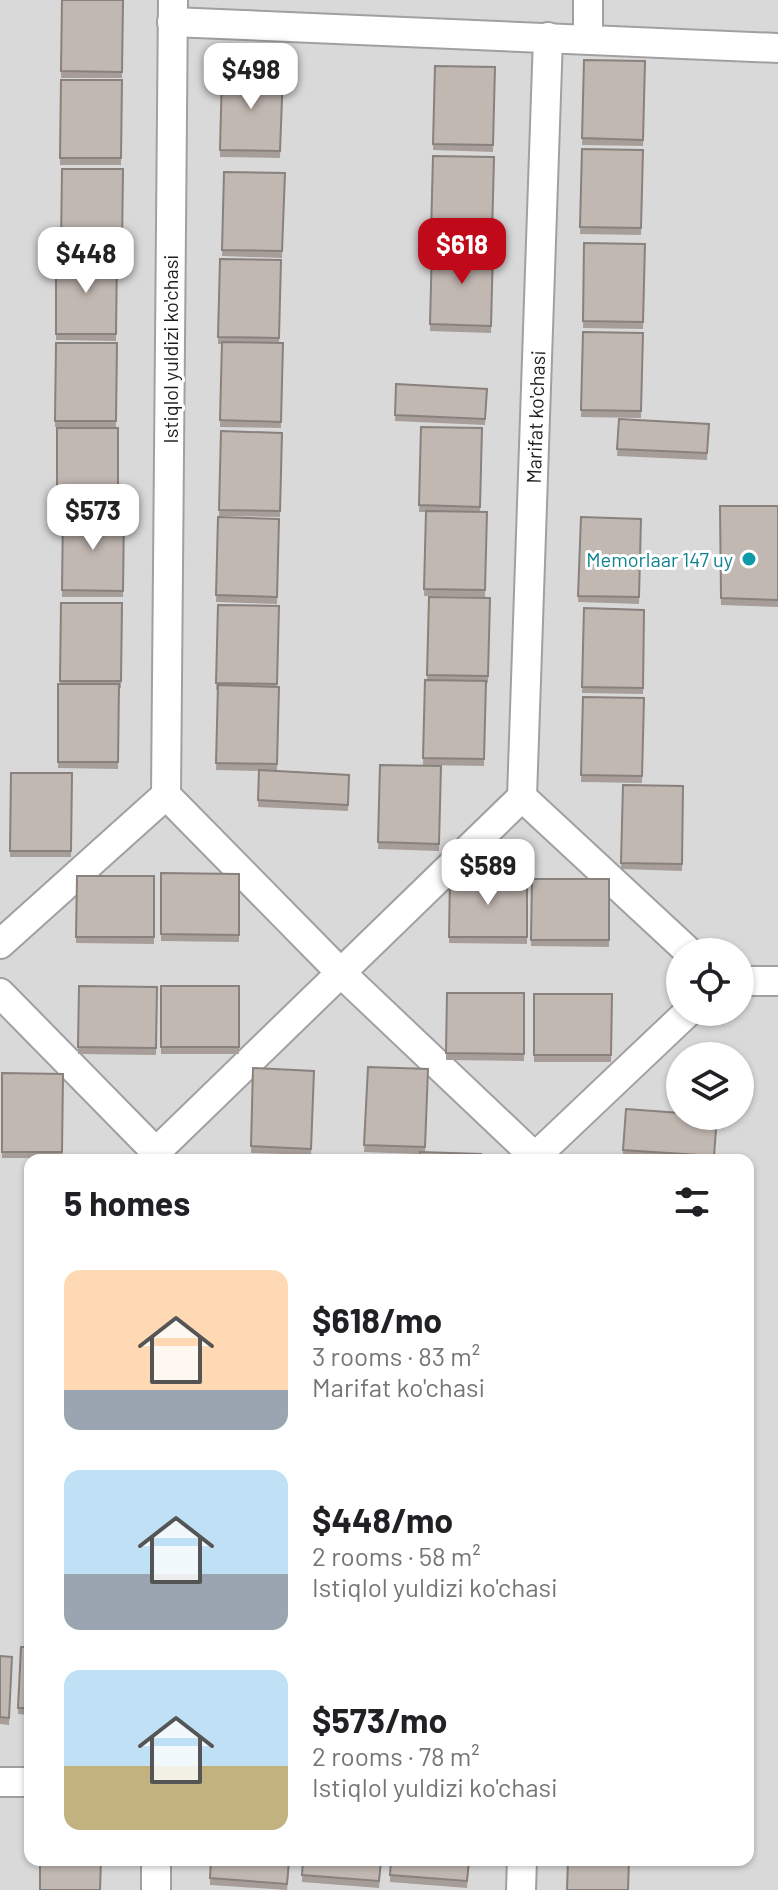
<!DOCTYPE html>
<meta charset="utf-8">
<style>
:root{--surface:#fff;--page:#f6f6f6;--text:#202124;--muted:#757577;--accent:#c00919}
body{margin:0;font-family:Barlow,sans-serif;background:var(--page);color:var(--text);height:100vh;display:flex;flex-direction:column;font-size:30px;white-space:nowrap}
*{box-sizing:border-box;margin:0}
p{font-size:26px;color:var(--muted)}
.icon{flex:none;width:44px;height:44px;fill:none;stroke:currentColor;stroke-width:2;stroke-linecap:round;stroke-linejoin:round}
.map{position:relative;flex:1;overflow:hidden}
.sheet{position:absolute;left:24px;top:1154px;width:730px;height:712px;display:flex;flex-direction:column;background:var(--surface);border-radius:16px;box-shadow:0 2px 6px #0004}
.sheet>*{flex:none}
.tools{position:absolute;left:666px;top:938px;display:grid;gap:16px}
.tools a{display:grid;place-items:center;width:88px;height:88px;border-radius:50%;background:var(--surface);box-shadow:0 2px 6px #0004;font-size:40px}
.price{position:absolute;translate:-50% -68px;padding:0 18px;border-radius:16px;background:#fff;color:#222;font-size:26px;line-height:52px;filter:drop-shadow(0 2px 4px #0008)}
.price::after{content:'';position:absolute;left:50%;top:48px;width:24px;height:18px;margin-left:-12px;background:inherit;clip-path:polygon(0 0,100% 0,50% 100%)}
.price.current{background:var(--accent);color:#fff}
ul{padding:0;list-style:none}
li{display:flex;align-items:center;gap:24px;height:200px;padding:0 40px}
li span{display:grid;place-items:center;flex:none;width:224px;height:160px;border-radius:16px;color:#555}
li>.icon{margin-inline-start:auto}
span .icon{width:96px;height:96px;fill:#fffc;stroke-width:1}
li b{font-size:34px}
h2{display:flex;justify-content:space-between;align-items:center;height:96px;padding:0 40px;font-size:34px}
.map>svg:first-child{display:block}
.residential{fill:#dad9da;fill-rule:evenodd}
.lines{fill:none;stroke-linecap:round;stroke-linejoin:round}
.street-casing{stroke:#a0a0a0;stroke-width:32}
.street{stroke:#fff;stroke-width:28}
.wall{fill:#a79e99}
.building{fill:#c2b8b2;stroke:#88817d;stroke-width:2}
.culture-dot{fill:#0f9aa8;stroke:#fff;stroke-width:3}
.labels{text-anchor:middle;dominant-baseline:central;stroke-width:6;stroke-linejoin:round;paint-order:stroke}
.street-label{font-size:20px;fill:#1c1c1c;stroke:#fff}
.culture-label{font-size:20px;fill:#0d838f;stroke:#fff;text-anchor:end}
</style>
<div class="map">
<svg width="778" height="1890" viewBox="0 0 778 1890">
<rect width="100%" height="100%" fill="#ede9e3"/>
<path class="residential" d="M 0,0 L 778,0 L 778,1890 L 0,1890 ZM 680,952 L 740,952 L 740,1012 L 680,1012 ZM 680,1056 L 740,1056 L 740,1116 L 680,1116 ZM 30,1160 L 748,1160 L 748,1860 L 30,1860 Z"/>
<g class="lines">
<g class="street-casing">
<g id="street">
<polyline points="588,0 588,39"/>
<polyline points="172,22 778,48"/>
<polyline points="166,795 173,0"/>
<polyline points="166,795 340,972 535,1157"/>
<polyline points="522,797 548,37"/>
<polyline points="522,797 689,952"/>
<polyline points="0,944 166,795"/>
<polyline points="740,981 778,981"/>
<polyline points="0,993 156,1152"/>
<polyline points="156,1152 522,797"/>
<polyline points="535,1157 688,1012"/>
<polyline points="0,1782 30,1782"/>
<polyline points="156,1890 156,1860"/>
<polyline points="521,1890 522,1860"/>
</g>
</g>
<use href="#street" class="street"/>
</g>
<g class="wall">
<polygon points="62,0 123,0 122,78 61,78"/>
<polygon points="584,60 645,61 643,146 582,145"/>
<polygon points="435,66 495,67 493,152 433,150"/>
<polygon points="222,72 283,73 280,158 220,157"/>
<polygon points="61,80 122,80 121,165 60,165"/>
<polygon points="582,149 643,150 641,235 580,234"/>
<polygon points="433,156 494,157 492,242 431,241"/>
<polygon points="62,169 123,169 122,254 61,253"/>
<polygon points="224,172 285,173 282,258 222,256"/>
<polygon points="584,243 645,244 643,329 583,328"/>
<polygon points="432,246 493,248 491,333 430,331"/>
<polygon points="56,256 117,256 116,341 56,340"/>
<polygon points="281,260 279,343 283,343 281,428 220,427 222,344 218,344 218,337"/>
<polygon points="583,332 643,333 641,418 581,417"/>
<polygon points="56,343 117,343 116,428 55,427"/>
<polygon points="396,384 487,389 485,425 395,421"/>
<polygon points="619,419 709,424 707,460 617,456"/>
<polygon points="421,427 482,428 480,512 487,512 485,597 424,596 426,512 419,512"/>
<polygon points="57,428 118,428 118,513 124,513 123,597 62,597 63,512 57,512"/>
<polygon points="221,431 282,433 280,517 219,516"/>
<polygon points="720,506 778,506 778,607 721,605"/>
<polygon points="218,517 279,519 277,604 216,602"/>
<polygon points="581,517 641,519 639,604 578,602"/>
<polygon points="429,597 490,598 488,683 486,683 484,766 423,765 425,680 427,680"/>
<polygon points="61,603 122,603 121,688 119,688 118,769 58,768 58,684 60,684"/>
<polygon points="218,605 279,606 277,686 279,687 277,771 349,775 348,811 258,807 259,771 216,770 218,690 216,690"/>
<polygon points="584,608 644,610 643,694 582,693"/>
<polygon points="583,697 644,698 642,783 581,782"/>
<polygon points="380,765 441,766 439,851 378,849"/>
<polygon points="11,773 72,773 71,857 10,857"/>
<polygon points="623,785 683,786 682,871 621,869"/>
<polygon points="161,873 239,874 239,942 161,941"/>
<polygon points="77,876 154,876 154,944 76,943"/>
<polygon points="450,876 527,876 527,944 449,943"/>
<polygon points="532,879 609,879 609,947 531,946"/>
<polygon points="79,986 157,987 156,1055 78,1054"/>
<rect x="161" y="986" width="78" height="68"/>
<polygon points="447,993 524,993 524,1061 446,1060"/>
<polygon points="534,994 612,994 611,1062 534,1062"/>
<polygon points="368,1067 428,1069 425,1152 420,1154 364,1152"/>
<polygon points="253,1068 314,1071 311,1155 251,1153"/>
<polygon points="2,1073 63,1074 62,1157 44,1158 2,1158"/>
<polygon points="717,1116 714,1160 676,1160 623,1156 623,1150"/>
<polygon points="21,1647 30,1647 30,1715 18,1714"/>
<polygon points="0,1656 12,1657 9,1725 0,1724"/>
<polygon points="290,1860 287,1890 210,1885 210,1878"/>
<polygon points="303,1860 382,1860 379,1888 302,1882"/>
<polygon points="391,1860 470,1860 467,1888 390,1882"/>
</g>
<g class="building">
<polygon points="62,0 123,0 122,72 61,71"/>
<polygon points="584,60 645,61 643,140 582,138"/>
<polygon points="435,66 495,67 493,145 433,144"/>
<polygon points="222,72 283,73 280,151 220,150"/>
<polygon points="61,80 122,80 121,158 60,158"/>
<polygon points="582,149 643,150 641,228 580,227"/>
<polygon points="433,156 494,157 492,236 431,234"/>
<polygon points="62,169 123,169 122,247 61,246"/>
<polygon points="224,172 285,173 282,251 222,250"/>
<polygon points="584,243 645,244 643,322 583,321"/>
<polygon points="432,246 493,248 491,326 430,324"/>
<polygon points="56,256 117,256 116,334 56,334"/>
<polygon points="220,259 281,260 279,338 218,337"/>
<polygon points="583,332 643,333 641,411 581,410"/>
<polygon points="222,342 283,343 281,422 220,420"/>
<polygon points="56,343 117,343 116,421 55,421"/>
<polygon points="396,384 487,389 485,419 395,415"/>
<polygon points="619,419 709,424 707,453 617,449"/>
<polygon points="421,427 482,428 480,507 419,505"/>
<rect x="57" y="428" width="61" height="78"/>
<polygon points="221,431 282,433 280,511 219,510"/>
<polygon points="720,506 778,506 778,600 721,598"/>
<polygon points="426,511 487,512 485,590 424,589"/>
<polygon points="63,512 124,513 123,591 62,590"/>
<polygon points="218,517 279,519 277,597 216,595"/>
<polygon points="581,517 641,519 639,597 578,596"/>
<polygon points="429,597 490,598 488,676 427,675"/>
<polygon points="61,603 122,603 121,681 60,681"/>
<polygon points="218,605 279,606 277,684 216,683"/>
<polygon points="584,608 644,610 643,688 582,687"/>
<polygon points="425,680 486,681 484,759 423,758"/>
<polygon points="58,684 119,684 118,762 58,762"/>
<polygon points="218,685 279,687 277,764 216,763"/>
<polygon points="583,697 644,698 642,776 581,775"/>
<polygon points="380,765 441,766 439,844 378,842"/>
<polygon points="259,770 349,775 348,805 258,800"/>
<polygon points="11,773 72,773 71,851 10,851"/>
<polygon points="623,785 683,786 682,864 621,863"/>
<polygon points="161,873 239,874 239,935 161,934"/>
<polygon points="77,876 154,876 154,937 76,937"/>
<polygon points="450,876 527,876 527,937 449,937"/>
<polygon points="532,879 609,879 609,940 531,940"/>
<polygon points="79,986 157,987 156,1048 78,1047"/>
<rect x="161" y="986" width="78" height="61"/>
<polygon points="447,993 524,993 524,1054 446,1053"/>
<polygon points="534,994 612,994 611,1055 534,1055"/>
<polygon points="368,1067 428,1069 425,1147 364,1145"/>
<polygon points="253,1068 314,1071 311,1149 251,1146"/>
<polygon points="2,1073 63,1074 62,1152 2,1152"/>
<polygon points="626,1109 680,1113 680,1116 717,1116 714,1156 623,1150"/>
<polygon points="420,1152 481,1154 481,1160 420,1160"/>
<rect x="44" y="1157" width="61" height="3"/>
<polygon points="213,1158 269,1160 213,1160"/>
<polygon points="21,1647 30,1647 30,1708 18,1708"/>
<polygon points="0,1656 12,1657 9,1718 0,1717"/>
<polygon points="40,1860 101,1860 100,1890 40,1890"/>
<polygon points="211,1860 289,1860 287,1884 210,1878"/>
<polygon points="303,1860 381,1860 379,1881 302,1875"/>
<polygon points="391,1860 469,1860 467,1881 390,1875"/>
<polygon points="568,1860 629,1860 628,1890 567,1890"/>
</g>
<circle class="culture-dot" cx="749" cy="559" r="8"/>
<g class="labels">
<g class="street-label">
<text transform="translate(170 349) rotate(-90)">Istiqlol yuldizi ko'chasi</text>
<text transform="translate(535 417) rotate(-88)">Marifat ko'chasi</text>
</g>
<g class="culture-label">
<text x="733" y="559">Memorlaar 147 uy</text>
</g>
</g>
</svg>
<div class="tools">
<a><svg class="icon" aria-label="locate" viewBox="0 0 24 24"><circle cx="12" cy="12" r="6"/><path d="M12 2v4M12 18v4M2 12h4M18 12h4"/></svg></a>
<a><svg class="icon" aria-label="layers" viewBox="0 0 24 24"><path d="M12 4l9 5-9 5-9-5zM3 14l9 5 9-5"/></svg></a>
</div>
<b class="price" style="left:251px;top:111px">$498</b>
<b class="price current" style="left:462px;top:286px">$618</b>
<b class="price" style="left:86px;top:295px">$448</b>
<b class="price" style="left:93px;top:552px">$573</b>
<b class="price" style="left:488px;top:907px">$589</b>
<section class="sheet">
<h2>5 homes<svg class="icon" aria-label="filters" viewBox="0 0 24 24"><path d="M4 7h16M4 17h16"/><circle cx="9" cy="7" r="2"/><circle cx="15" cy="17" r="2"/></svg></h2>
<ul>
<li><span style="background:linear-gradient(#ffd9b3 75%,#9aa5b1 0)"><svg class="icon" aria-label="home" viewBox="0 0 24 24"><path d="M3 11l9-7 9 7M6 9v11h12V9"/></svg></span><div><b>$618/mo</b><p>3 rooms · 83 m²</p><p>Marifat ko'chasi</p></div></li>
<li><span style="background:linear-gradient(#bfe0f5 65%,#9aa5b1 0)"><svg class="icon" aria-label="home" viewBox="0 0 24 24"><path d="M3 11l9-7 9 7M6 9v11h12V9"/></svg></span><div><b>$448/mo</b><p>2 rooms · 58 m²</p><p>Istiqlol yuldizi ko'chasi</p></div></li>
<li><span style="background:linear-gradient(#bfe0f5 60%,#c2b280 0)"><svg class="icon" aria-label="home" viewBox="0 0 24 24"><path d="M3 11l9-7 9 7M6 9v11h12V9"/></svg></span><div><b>$573/mo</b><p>2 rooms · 78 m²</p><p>Istiqlol yuldizi ko'chasi</p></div></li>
</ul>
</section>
</div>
